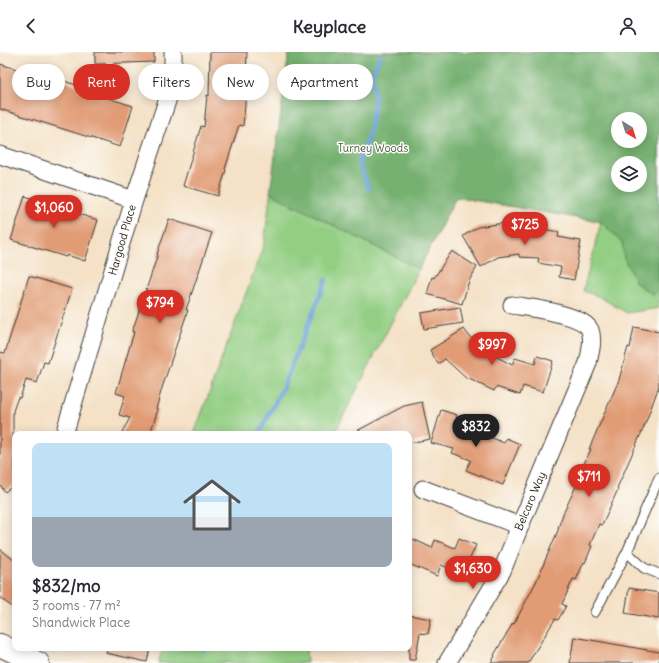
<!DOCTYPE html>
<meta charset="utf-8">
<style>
:root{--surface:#fff;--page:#f7f7f7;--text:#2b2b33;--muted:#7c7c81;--accent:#d93025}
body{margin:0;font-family:Delius,sans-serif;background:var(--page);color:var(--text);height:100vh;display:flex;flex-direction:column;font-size:15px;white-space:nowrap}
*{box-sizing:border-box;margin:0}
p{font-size:13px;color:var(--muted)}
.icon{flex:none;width:22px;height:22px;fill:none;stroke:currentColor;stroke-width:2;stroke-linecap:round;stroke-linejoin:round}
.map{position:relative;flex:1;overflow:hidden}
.side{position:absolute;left:12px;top:379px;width:400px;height:220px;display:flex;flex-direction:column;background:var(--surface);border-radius:8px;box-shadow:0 2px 10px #0003}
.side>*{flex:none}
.banner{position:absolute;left:12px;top:12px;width:400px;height:36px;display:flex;gap:8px}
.needle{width:26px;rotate:142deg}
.controls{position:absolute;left:611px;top:60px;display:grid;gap:8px}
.controls a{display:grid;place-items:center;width:36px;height:36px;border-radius:50%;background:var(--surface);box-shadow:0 2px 10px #0003;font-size:20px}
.price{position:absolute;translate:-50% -34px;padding:0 9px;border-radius:14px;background:var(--accent);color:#fff;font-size:13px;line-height:26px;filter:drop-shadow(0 1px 2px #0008)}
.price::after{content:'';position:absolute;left:50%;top:24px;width:12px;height:9px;margin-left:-6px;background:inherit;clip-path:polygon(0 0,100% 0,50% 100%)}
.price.current{background:#222;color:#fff}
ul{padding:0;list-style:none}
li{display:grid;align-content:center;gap:8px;height:212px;padding:0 20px}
li span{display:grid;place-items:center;height:124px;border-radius:8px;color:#555}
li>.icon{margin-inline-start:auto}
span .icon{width:72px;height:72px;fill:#fffc;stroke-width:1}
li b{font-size:17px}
.tag{padding:0 14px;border-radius:18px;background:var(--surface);box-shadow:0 2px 10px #0003;font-size:14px;line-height:36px}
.tag.current{background:var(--accent);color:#fff}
header{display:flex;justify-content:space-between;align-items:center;height:52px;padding:0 20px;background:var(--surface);font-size:18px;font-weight:700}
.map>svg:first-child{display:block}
.green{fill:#93ce83;stroke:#587550;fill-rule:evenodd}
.forest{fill:#76b171;stroke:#496646;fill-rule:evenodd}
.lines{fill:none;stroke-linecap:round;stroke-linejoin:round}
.stream{stroke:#6ca2da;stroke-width:4.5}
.building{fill:#e19b75}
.service-casing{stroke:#3c3a36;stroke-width:11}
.minor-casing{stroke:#3c3a36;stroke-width:19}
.tertiary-casing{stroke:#3c3a36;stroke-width:24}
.service{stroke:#fff;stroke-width:9}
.minor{stroke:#fff;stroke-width:17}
.tertiary{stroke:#fff;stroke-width:22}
.labels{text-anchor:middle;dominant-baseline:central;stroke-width:3;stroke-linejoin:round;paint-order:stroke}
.park-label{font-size:11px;fill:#465a40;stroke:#fdfcf7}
.street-label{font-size:11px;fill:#1c1c1c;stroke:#fdfcf7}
</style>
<header><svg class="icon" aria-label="back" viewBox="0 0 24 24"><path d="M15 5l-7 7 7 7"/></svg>Keyplace<svg class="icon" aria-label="person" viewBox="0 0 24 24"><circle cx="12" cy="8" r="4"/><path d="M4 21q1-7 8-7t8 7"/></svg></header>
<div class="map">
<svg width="659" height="611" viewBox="0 0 659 611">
<rect width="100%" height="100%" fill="#fdfcf7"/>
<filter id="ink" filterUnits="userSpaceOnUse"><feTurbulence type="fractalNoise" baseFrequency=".025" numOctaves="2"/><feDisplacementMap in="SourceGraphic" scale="8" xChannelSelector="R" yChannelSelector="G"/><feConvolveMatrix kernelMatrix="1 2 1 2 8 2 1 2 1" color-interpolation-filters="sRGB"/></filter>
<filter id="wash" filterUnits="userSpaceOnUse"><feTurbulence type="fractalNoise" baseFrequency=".012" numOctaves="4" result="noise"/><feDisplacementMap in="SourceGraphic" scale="16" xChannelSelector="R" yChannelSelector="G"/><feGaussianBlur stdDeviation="0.9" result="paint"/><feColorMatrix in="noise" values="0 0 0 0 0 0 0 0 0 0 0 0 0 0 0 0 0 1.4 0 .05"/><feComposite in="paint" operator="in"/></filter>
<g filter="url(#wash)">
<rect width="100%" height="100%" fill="#f4e1c6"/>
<g class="green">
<path d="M 289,0 L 659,0 L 659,256 L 627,261 L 598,244 L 583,239 L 601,170 L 456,145 L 334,382 L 194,382 L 264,192 ZM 618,67 L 640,67 L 640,89 L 618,89 ZM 618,111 L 640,111 L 640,133 L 618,133 Z"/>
<polygon points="163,596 306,596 307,611 158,611"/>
</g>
<path class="forest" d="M 289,0 L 659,0 L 659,237 L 653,243 L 636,231 L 624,206 L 622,190 L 601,170 L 456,145 L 419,217 L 270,141 ZM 618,67 L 640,67 L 640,89 L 618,89 ZM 618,111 L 640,111 L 640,133 L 618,133 Z"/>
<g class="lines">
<g class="stream">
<polyline points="369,137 359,111 368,86 375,48 372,23 380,4"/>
<polyline points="259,382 283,335 326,228"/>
<polyline points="202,596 203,598"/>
</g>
</g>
<g id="blocks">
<g class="building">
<polygon points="95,0 154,0 154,10 95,12"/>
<polygon points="210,0 247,0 245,53 243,74 239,73 225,117 226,118 218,144 183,134 201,74 204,75 207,43 209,44"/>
<polygon points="0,12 60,30 61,28 82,35 96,39 95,42 133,54 120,95 0,57"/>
<polygon points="25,144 59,156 98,168 85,209 67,203 66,205 11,188"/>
<polygon points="169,167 212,181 186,258 188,258 162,336 156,357 158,357 150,382 121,382 130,366 119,363 125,344 116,341 134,280 132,280 158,202 157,202"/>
<polygon points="510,170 511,173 537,174 537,176 559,180 558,185 581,189 574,228 559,225 561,215 538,211 539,206 519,205 519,202 498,205 481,215 463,184 478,175"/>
<polygon points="452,199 477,215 469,229 462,252 427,242 432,225 434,226"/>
<polygon points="29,224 72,237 48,311 44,310 37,331 26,328 20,346 18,345 13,359 13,387 15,387 15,432 5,440 0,433 0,300 5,301"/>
<polygon points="460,255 463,271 424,277 421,261"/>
<polygon points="634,275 659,280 659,334 644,375 617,436 618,437 602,473 599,472 590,493 592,494 585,511 584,510 576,528 573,527 562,552 566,554 558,568 555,567 528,611 491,611 495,604 494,603 513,571 514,572 536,530 559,476 558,476 563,462 584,417 582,416 591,397 589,397 619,328 628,295 630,296"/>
<polygon points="464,277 470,285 484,298 512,313 515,306 535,312 537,304 553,309 543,340 523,334 520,343 496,335 494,339 469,327 468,328 445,307 438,312 430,298"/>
<polygon points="422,350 430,387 409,391 409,382 351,382 404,354"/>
<polygon points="441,358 457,363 456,366 479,376 478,380 504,391 506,386 520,392 503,433 466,418 471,408 452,401 454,397 431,391"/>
<polygon points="459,486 476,493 463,522 441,513 437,524 409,512 409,495 413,487 432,496 435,488 455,496"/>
<polygon points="0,497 15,509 15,557 0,546"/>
<polygon points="629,536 659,541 659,567 625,561"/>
<polygon points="409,563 431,567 428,582 420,581 415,608 409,608"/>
<polygon points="574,585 659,600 659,611 570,611"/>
<polygon points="107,596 150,596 147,610 106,601"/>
</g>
</g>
</g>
<g filter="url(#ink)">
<use href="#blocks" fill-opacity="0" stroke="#3c3a36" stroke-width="1"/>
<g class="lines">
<g class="service-casing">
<g id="service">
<polyline points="627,500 644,516 659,522"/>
<polyline points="595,560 627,500 659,426"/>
</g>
</g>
<g class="minor-casing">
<g id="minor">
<polyline points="0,103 134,148"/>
<polyline points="66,376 134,148 173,31 173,0"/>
<polyline points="423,437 520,474"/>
<path d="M 447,611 L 502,519 L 520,474 L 588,311 C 590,301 594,289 590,278 C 583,262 530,256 512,253"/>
</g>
</g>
<g class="tertiary-casing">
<polyline id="tertiary" points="0,593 38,611"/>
</g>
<use href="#service" class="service"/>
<use href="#minor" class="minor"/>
<use href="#tertiary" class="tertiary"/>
</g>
</g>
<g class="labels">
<g class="park-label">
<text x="373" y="96">Turney Woods</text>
</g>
<g class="street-label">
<text transform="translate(122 188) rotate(-74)">Hargood Place</text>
<text transform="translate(530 449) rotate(-67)">Belcaro Way</text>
</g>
</g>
</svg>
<div class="controls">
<a><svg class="needle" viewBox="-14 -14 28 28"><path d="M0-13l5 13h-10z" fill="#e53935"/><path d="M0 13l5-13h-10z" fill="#7c7c81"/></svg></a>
<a><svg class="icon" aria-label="layers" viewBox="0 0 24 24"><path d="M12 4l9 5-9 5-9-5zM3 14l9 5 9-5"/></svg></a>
</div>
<b class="price" style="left:54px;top:177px">$1,060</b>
<b class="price" style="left:525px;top:194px">$725</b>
<b class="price" style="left:160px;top:272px">$794</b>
<b class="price" style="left:492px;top:314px">$997</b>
<b class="price current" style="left:476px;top:396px">$832</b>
<b class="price" style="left:589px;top:446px">$711</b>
<b class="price" style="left:473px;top:538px">$1,630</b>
<div class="banner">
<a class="tag">Buy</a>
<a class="tag current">Rent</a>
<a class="tag">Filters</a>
<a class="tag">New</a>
<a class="tag">Apartment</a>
</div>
<section class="side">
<ul>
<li><span style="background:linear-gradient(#bfe0f5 60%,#9aa5b1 0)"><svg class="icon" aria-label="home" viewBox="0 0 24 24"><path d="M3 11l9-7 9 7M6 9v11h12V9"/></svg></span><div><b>$832/mo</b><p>3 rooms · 77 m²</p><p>Shandwick Place</p></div></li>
</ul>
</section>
</div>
